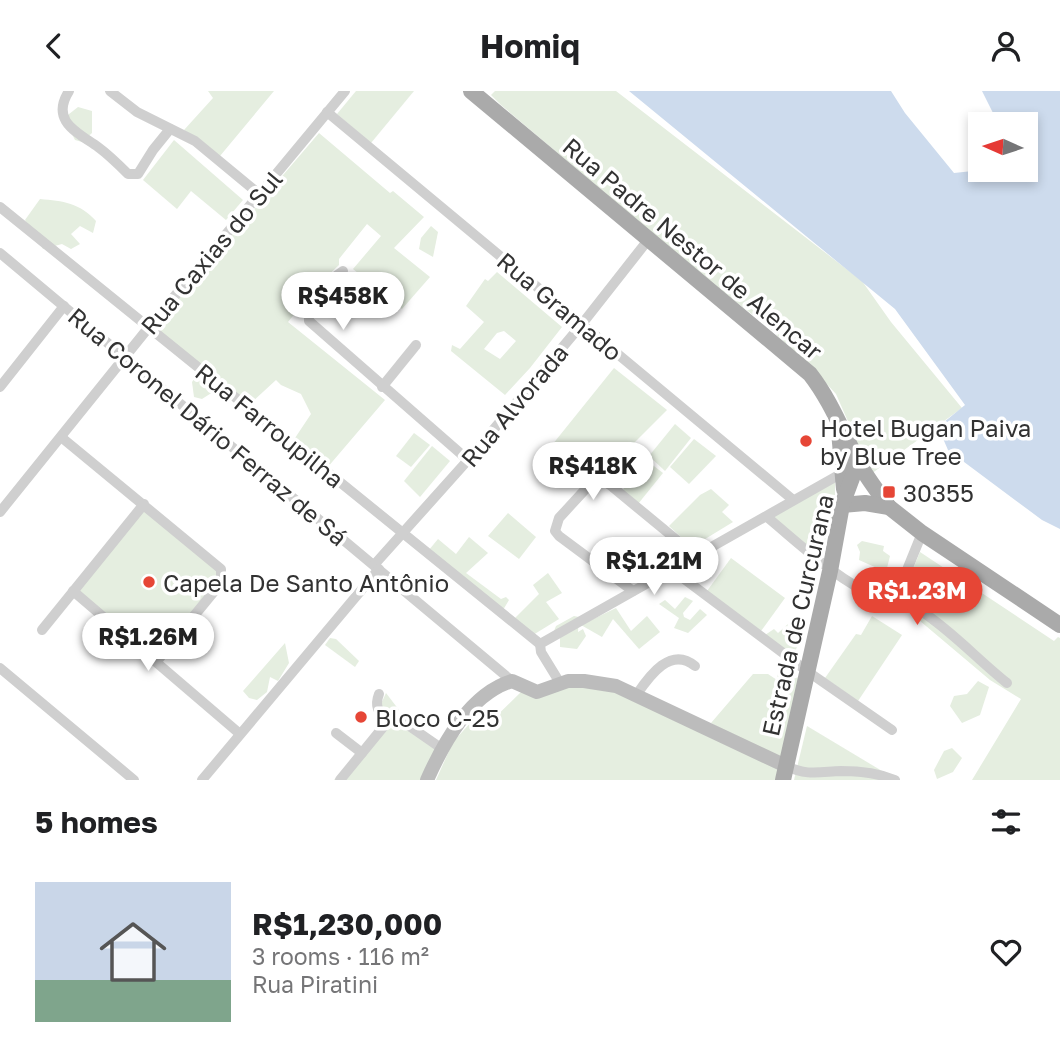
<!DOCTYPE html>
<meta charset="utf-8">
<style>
:root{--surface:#fff;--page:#f2f2f2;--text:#202124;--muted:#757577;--accent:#e64636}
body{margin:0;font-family:"Golos Text",sans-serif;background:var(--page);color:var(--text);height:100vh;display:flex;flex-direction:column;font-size:26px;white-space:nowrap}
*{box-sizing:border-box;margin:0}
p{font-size:23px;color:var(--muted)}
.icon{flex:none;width:38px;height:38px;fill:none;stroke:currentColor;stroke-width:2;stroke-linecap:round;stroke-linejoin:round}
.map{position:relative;height:689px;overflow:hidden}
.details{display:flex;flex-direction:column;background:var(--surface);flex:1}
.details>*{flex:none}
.needle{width:46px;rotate:273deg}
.fabs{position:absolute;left:968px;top:21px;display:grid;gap:14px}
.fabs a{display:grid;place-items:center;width:70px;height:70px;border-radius:0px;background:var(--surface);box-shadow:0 4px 10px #0003;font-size:35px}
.price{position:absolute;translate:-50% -60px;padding:0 16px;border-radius:24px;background:#fff;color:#222;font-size:23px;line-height:46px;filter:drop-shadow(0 2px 4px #0008)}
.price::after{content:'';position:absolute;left:50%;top:42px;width:21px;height:16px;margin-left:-10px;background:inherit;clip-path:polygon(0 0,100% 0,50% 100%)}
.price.current{background:var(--accent);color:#fff}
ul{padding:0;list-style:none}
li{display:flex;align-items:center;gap:21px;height:175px;padding:0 35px}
li span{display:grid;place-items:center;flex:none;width:196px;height:140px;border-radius:0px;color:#555}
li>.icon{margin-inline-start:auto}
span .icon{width:84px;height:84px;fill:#fffc;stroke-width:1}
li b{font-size:30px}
h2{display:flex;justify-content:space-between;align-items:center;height:84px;padding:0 35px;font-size:30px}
header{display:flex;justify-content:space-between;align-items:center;height:91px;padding:0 35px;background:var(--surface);font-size:32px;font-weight:700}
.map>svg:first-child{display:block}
.green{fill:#e5eee0;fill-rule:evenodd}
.water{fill:#cddbed}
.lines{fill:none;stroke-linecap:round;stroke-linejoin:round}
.street{stroke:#cfcfcf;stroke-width:10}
.secondary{stroke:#bcbcbc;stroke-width:14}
.primary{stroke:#aaa;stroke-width:16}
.poi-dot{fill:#e64636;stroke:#fff;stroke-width:2.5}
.labels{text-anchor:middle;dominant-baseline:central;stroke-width:7;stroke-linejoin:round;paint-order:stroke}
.street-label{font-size:24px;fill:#323232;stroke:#fff}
.poi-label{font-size:24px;fill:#323232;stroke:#fff;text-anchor:start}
</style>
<header><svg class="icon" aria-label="back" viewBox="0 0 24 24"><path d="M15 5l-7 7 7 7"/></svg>Homiq<svg class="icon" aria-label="person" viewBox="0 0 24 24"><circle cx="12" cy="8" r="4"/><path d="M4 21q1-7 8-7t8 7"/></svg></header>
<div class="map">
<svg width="1060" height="689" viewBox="0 0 1060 689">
<rect width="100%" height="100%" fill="#fff"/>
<g class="green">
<polygon points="208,0 274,0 220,65 184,39 213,7"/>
<polygon points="356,0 414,0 371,52 337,23"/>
<polygon points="495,0 616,0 862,190 891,231 962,317 871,383 836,303 811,276 766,234 710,191 501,14 491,4"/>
<polygon points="78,16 92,20 92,42 82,51 75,49 64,27"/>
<polygon points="319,42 390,102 393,100 424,126 394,157 430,186 402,218 353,178 381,145 367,133 339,168 339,174 318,194 288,231 385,309 327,377 293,350 311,323 301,303 281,294 276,289 249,314 153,236"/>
<polygon points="174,49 243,109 226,129 191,100 177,118 143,89"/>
<path d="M 40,108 C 63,110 80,112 96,130 L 93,142 L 80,135 L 71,143 L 80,153 L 71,158 L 62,153 L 43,158 L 25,129 Z"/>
<polygon points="431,135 438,141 433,166 419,158 421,147"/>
<path d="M 497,181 L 562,236 L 530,277 L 505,304 L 451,260 L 452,254 L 460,258 L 484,231 L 466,215 L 485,188 L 488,190 ZM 504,240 L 516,250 L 500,268 L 484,258 L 497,242 Z"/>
<polygon points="614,277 667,319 633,353 607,386 592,374 578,390 544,364"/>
<polygon points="196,285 207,291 213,301 202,308 194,306 192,291"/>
<polygon points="675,333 691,347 665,380 649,365"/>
<polygon points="414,342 430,354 411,376 396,365"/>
<polygon points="694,348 716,365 689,393 670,376"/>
<polygon points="432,355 450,370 420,406 404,390"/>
<polygon points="646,369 663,382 638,413 622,400"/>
<polygon points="835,390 835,417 820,466 771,427"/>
<polygon points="711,398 729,414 722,421 733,431 692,456 669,435 700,404"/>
<polygon points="144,413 223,483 157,570 73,500"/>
<polygon points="508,422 536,446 519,468 488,445"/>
<polygon points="469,446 488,462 466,482 501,508 506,506 509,509 503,519 424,465 438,448 456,463"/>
<polygon points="862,450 884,455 883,460 890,465 886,481 859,469 860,461 857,454"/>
<polygon points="920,461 1054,550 1058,546 1060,547 1060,689 972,689 1021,608 990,589 907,519 901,507"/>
<polygon points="731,467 785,507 761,540 707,500"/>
<polygon points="548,482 562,502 546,511 559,528 533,544 515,527 539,503 533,494"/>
<polygon points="685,506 693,510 683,522 684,526 690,529 700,518 707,524 688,542 674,537 679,527 659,513 665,509 675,518"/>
<polygon points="616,517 631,540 647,525 660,541 639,558 613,528 602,546 581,534"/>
<polygon points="574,525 579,526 578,541 583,538 586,545 577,558 560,556 560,540 554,540 556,535"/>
<polygon points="872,525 902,544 858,610 825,587 856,543 861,544"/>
<polygon points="788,533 786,540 799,551 793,566 765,544 774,538 778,542"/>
<polygon points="330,547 336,548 359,570 355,576 325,554"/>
<polygon points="285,552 289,572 278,590 270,586 267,601 257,609 249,607 243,600"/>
<polygon points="778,582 786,590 799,586 782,670 711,632 753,583 768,583 777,589"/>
<polygon points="978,590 989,596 980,624 962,632 950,615 954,605 967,603"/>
<polygon points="573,594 607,597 779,675 775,689 436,689 453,651 472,630 483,638 521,601"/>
<polygon points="386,602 399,619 394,623 440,657 426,689 334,689 390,627 388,627 380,615"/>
<polygon points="807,635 897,689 794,689"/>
<polygon points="952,657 962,667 953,681 937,688 934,679 944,660"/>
</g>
<polygon class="water" points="629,0 891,0 905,22 954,82 982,79 1026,79 1026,33 994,33 993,22 982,0 1060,0 1060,438 1042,429 948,359 938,336 965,314 895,218"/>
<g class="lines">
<g class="street">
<path d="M 69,0 C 50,30 77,41 98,56 C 109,64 119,74 128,83 L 138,83 L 153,59 L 170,38"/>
<polyline points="110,0 137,21 195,50 259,103"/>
<polyline points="327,21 792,408"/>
<polyline points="0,116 540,553"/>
<polyline points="0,162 512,590"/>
<path d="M 343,180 C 330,188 307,214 309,230 L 468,369"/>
<polyline points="0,296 64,215"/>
<polyline points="382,296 416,254"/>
<polyline points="61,346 221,478 221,492 157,570"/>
<polyline points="0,421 149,236 345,0"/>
<path d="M 767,426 C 803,456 836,488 880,508 C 893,514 908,511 921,520 C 952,540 978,569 1007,592"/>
<polyline points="374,474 468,369 582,233 648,149"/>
<polyline points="671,478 807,580 892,639"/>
<polyline points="73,500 240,643"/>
<polyline points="633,500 559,445 555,440 559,427 593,390 604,390 610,394 695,464"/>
<polyline points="894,511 922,442"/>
<polyline points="42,539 144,413"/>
<polyline points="0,577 134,689"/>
<polyline points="560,592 541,561 540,553 844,381"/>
<path d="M 379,603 C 374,616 379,621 387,631"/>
<path d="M 637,603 C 650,584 671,555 695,575"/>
<polyline points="336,642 362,662"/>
<path d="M 786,675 C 807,685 819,681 841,680 C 859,680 878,682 895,689"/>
<polyline points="202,689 379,478"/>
<polyline points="340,689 384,635 392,628 402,630 441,657"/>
</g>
<path class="secondary" d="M 427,689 C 444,651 470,603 512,590 L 537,601 L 568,590 L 584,590 L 616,595 L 786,675"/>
<g class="primary">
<path d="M 471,0 L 810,283 C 831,310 842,340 858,370 C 866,386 878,401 889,416"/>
<polyline points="839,340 844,398"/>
<polyline points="842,414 865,412 889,416 922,442 1060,534"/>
<polyline points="783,689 830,480 842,414 858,371"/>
</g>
</g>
<g class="poi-dot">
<circle cx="806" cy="350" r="7"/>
<rect x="882" y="394" width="14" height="14" rx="3.5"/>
<circle cx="149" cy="491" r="7"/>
<circle cx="361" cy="626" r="7"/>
</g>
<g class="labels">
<g class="street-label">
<text transform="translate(693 157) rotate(40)">Rua Padre Nestor de Alencar</text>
<text transform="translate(211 161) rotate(-50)">Rua Caxias do Sul</text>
<text transform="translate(560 215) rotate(40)">Rua Gramado</text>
<text transform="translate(514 314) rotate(-50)">Rua Alvorada</text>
<text transform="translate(270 334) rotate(39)">Rua Farroupilha</text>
<text transform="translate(208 335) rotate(40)">Rua Coronel Dário Ferraz de Sá</text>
<text transform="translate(797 524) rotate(-77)">Estrada de Curcurana</text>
</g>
<g class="poi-label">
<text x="820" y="336">Hotel Bugan Paiva<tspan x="820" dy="28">by Blue Tree</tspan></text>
<text x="903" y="401">30355</text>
<text x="163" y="491">Capela De Santo Antônio</text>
<text x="375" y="626">Bloco C-25</text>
</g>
</g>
</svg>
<div class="fabs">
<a><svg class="needle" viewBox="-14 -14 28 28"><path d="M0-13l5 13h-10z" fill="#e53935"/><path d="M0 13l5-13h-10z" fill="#757577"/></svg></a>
</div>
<b class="price" style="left:343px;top:241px">R$458K</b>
<b class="price" style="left:593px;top:411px">R$418K</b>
<b class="price" style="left:654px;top:506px">R$1.21M</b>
<b class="price current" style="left:917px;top:536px">R$1.23M</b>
<b class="price" style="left:148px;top:582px">R$1.26M</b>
</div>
<section class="details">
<h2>5 homes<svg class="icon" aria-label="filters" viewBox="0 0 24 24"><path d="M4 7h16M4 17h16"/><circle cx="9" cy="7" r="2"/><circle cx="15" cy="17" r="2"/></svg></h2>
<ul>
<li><span style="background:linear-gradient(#c9d6e8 70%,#7fa58c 0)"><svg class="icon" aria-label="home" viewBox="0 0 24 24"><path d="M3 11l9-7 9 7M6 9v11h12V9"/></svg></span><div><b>R$1,230,000</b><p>3 rooms · 116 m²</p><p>Rua Piratini</p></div><svg class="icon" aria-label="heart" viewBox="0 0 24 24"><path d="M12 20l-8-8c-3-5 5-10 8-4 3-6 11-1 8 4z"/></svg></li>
</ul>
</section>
